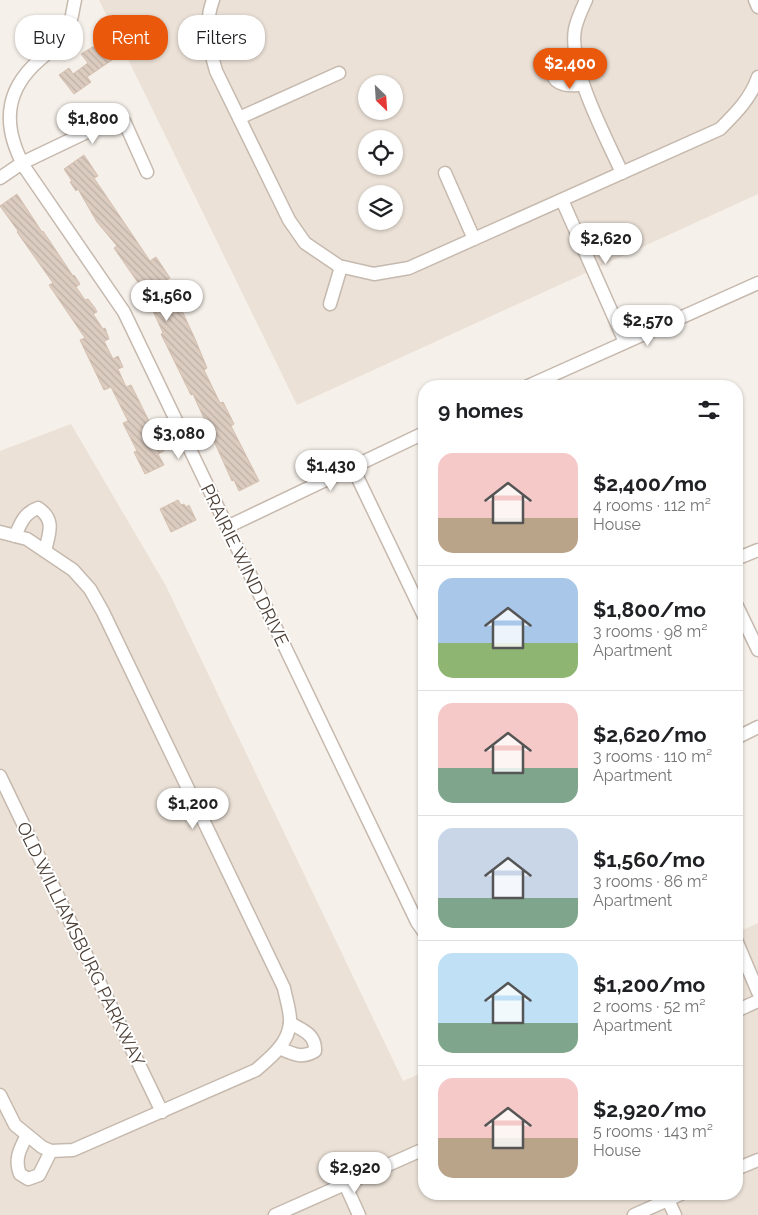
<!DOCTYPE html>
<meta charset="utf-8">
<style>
:root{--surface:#fff;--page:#f2f2f2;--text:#202124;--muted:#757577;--line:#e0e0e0;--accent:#ea580c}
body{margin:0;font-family:Raleway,sans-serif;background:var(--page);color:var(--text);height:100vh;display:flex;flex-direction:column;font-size:19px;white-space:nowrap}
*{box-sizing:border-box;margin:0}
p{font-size:16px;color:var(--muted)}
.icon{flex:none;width:28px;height:28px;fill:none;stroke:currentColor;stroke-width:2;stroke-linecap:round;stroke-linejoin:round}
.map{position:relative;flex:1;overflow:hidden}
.drawer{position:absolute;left:418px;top:380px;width:325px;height:820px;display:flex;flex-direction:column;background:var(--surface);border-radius:20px;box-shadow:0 1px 4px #0004}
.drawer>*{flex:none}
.top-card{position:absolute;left:15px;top:15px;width:328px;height:45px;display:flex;gap:10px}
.needle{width:32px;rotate:155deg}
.tools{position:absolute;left:358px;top:75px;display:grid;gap:10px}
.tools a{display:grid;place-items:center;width:45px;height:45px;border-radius:50%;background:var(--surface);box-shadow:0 1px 4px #0004;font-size:25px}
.price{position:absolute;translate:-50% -42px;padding:0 11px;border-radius:18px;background:#fff;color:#222;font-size:16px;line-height:32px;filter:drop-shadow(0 1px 2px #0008)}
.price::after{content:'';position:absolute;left:50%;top:30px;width:15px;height:11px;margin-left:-8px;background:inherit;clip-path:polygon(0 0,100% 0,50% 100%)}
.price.active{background:var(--accent);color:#fff}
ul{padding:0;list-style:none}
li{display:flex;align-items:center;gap:15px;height:125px;padding:0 20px}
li+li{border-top:1px solid var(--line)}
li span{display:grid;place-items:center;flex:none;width:140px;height:100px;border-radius:15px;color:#555}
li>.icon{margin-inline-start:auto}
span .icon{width:60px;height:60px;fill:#fffc;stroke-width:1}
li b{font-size:21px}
h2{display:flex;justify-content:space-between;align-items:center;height:60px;padding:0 20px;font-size:21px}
.chip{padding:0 18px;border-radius:20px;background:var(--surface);box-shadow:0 1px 4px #0004;font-size:18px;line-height:45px}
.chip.active{background:var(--accent);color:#fff}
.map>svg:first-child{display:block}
.residential{fill:#ebe1d7;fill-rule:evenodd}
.building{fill:url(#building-back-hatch);stroke:#d5c0b0}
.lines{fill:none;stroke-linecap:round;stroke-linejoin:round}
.street-casing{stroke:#c6b9ae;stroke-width:15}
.street{stroke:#fff;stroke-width:12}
.labels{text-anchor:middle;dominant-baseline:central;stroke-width:4;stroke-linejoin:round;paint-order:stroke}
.street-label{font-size:18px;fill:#4b3f36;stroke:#fff}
</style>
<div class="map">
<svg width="758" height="1215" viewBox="0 0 758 1215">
<defs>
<pattern id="building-back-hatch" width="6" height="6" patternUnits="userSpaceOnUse" patternTransform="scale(1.25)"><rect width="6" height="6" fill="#dcccc0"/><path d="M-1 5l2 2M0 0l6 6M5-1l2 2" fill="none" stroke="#beb0a6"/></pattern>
</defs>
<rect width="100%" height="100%" fill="#f6f0ea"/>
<g class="residential">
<path d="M 99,0 L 758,0 L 758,194 L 297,405 ZM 366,84 L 394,84 L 394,111 L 366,111 ZM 366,139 L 394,139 L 394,166 L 366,166 ZM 366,194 L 394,194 L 394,221 L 366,221 Z"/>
<polygon points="71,424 166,586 403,1081 424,1072 424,1194 736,1194 736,933 758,923 758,1215 0,1215 0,451"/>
</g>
<g class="building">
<polygon points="104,40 115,58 87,77 91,82 74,94 59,75 69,68 73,74 88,63 81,54"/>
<polygon points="84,155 98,176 94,178 150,261 156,257 170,278 165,281 175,301 177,300 195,339 207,368 204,370 220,403 223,402 234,424 231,426 259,481 239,491 234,480 232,481 193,394 191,395 161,334 163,333 153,311 151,311 146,302 150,300 114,248 117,246 97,222 78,189 76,191 70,182 72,181 64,169"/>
<polygon points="17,194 42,232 43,231 73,276 74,275 80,284 76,287 85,300 88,299 95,308 97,312 93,314 103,329 105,328 109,339 104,341 113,359 118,356 123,367 118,369 126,387 131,385 164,451 158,454 164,465 145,474 134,452 137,451 123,423 128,421 111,387 104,390 80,340 85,338 49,285 53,283 17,232 18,231 0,206"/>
<polygon points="178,500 181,505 184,504 186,507 189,505 196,520 171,532 160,509"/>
</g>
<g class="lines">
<g class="street-casing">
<g id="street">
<path d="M 75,0 C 73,8 72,19 69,26 C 62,44 46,53 33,66 C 2,97 5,132 25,168 L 124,312 L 417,922 L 424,932"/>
<path d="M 213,0 C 204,24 209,47 216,71 L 289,220 L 305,243 L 339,266 L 374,274 L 409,268 L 720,129 C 736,113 751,98 758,77"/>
<path d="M 586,0 C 582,9 577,19 575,29 C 568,68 606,137 622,173"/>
<polyline points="755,0 758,7"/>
<path d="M 576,51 C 565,56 540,77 563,84 C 569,86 577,85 583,85"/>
<polyline points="239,118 339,73"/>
<polyline points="445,173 474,239"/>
<polyline points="0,178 22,163 114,119 121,119 125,123 147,172"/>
<polyline points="562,200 625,342"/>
<polyline points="330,304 341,267"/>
<polyline points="528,386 758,283"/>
<polyline points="352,466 424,616"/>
<polyline points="227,527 424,433"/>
<path d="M 0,532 L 27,539 L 73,570 L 90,589 L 103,612 L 284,988 C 286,999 291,1013 290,1023 C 288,1044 271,1057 256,1070 L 73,1150 L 51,1151 L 42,1147 L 15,1125 L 0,1095"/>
<path d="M 15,536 C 21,523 24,513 38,508 C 56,520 49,533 45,551"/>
<polyline points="736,559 758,550"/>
<polyline points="736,604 758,650"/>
<polyline points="736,738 758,727"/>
<polyline points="0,776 162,1112"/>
<polyline points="736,940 758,992"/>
<polyline points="736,1011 758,1001"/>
<path d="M 279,1048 C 293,1054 302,1059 315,1051 C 316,1034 302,1030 290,1023"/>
<path d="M 27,1135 C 20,1149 14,1159 20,1174 L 28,1179 L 39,1175 L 51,1151"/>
<polyline points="736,1169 758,1160"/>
<polyline points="345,1184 359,1215"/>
<polyline points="668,1200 675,1215"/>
<polyline points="275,1215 424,1149"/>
<polyline points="634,1215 681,1194"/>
</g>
</g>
<use href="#street" class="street"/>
</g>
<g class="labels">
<g class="street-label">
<text transform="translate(245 565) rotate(64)">PRAIRIE WIND DRIVE</text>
<text transform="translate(81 944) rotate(64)">OLD WILLIAMSBURG PARKWAY</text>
</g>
</g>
</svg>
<div class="tools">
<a><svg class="needle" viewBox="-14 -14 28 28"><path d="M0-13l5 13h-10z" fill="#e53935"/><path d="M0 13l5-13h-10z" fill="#757577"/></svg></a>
<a><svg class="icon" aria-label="locate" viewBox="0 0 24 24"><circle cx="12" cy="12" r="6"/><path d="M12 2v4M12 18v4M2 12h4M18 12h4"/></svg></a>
<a><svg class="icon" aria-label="layers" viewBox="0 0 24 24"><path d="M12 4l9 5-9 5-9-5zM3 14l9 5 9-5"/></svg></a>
</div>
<b class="price active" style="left:570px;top:90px">$2,400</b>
<b class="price" style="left:93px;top:145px">$1,800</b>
<b class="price" style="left:606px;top:265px">$2,620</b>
<b class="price" style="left:167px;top:322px">$1,560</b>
<b class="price" style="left:648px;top:347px">$2,570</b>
<b class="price" style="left:179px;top:460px">$3,080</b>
<b class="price" style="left:331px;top:492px">$1,430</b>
<b class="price" style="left:193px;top:830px">$1,200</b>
<b class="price" style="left:355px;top:1194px">$2,920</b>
<div class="top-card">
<a class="chip">Buy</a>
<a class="chip active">Rent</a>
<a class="chip">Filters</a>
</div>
<section class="drawer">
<h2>9 homes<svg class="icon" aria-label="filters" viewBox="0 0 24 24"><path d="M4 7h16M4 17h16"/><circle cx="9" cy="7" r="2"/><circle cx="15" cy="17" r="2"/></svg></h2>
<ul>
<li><span style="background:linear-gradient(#f6c9c9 65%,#b9a48a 0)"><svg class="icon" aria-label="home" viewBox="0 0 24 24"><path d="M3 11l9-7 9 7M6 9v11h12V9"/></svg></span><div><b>$2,400/mo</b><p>4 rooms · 112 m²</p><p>House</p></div></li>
<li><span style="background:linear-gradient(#a9c7e8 65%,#8fb573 0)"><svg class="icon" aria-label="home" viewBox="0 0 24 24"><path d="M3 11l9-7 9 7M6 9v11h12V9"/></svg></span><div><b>$1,800/mo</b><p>3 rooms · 98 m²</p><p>Apartment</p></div></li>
<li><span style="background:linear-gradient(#f6c9c9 65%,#7fa58c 0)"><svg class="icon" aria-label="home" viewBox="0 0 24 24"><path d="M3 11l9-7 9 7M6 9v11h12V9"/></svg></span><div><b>$2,620/mo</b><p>3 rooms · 110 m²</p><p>Apartment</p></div></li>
<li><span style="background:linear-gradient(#c9d6e8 70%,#7fa58c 0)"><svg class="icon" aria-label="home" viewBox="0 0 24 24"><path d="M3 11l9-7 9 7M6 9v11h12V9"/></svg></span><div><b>$1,560/mo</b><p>3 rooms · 86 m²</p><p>Apartment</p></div></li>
<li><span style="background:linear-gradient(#bfe0f5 70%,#7fa58c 0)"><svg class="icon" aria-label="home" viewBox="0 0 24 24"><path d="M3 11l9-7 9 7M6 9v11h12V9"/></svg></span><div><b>$1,200/mo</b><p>2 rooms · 52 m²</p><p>Apartment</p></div></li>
<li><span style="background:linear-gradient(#f6c9c9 60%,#b9a48a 0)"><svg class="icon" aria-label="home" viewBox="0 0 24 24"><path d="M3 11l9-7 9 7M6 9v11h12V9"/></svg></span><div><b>$2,920/mo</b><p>5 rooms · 143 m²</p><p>House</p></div></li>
</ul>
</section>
</div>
